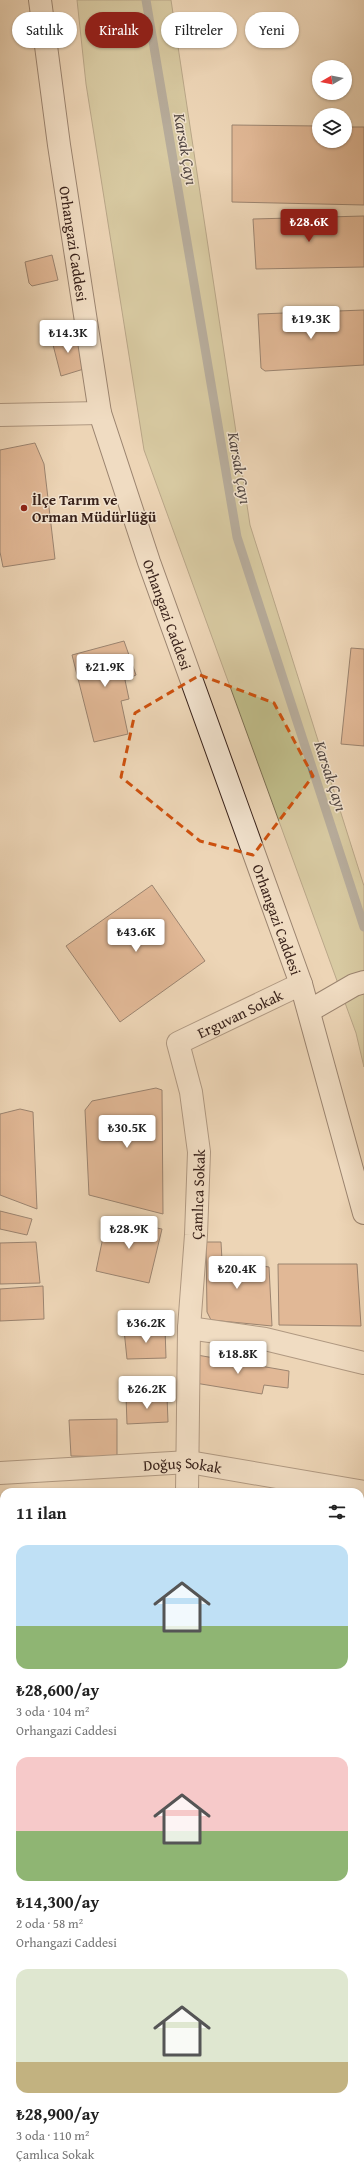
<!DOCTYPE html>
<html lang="tr">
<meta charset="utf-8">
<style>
:root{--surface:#fff;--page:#f2f2f2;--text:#222;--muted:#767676;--accent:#8f2418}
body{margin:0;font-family:"Gentium Book Plus",serif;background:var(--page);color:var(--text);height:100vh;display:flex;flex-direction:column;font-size:15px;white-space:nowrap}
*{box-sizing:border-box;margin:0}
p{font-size:13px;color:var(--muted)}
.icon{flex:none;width:22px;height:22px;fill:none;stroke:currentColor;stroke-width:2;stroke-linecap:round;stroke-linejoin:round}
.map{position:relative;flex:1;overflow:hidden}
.panel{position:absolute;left:0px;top:1488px;width:364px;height:692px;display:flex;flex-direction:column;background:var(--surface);border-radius:12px 12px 0 0;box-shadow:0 1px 3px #0004}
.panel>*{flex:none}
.banner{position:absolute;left:12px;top:12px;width:340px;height:36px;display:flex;gap:8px}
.needle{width:26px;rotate:261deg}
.tools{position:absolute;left:312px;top:60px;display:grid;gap:8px}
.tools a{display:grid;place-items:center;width:40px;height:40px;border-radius:50%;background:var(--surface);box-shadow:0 1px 3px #0004;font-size:20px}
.price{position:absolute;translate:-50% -34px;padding:0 9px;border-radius:4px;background:#fff;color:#222;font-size:13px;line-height:26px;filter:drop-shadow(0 1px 2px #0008)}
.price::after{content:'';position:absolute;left:50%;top:24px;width:12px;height:9px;margin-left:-6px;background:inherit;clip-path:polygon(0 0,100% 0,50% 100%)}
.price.current{background:var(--accent);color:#fff}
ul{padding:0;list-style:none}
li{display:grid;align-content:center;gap:8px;height:212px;padding:0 16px}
li span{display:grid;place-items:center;height:124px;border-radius:12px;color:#555}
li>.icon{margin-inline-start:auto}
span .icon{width:72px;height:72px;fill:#fffc;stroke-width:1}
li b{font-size:17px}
h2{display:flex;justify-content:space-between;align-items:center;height:48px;padding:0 16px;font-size:17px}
.pill{padding:0 14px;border-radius:18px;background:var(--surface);box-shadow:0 1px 3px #0004;font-size:14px;line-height:36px}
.pill.current{background:var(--accent);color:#fff}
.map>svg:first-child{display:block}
.green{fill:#bfbc89;stroke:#7c6f52}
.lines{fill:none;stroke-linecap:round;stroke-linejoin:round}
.stream{stroke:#767b7a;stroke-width:9}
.building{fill:#d3946f;stroke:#39221a}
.lane-casing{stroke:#664f41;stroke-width:18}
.street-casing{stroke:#664f41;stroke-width:24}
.secondary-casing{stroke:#39221a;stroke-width:24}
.lane{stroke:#f3e4d0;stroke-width:17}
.street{stroke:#f3e4d0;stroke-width:22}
.secondary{stroke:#f3e4d0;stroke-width:22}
.marked{fill:none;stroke:#ce510e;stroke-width:3;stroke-dasharray:8 5;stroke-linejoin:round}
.poi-dot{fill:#8f2418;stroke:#f3e4d0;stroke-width:1.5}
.labels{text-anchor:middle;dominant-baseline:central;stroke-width:3;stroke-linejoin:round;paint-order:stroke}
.street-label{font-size:15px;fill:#39221a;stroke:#f3e4d0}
.poi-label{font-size:15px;font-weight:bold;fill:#39221a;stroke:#f3e4d0;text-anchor:start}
.water-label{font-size:16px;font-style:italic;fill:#524742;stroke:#f3e4d0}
</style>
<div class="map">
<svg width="364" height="2180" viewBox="0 0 364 2180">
<rect width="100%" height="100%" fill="#edd6b7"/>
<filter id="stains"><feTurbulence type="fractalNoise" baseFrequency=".005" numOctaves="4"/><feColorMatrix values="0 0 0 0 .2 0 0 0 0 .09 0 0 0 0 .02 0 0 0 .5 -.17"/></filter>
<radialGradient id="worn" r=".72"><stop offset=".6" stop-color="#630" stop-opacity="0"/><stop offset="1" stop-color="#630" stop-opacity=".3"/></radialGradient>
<polygon class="green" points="77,0 171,0 250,525 364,886 364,1067 356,1033 144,450 86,84"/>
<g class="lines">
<polyline class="stream" points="146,0 237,537 364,927"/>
</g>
<g class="building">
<polygon points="232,125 319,126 319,141 345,141 345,127 364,127 364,205 232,202"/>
<polygon points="364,216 364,267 256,269 253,219"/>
<polygon points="52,255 58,280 32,286 29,283 25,262"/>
<polygon points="364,310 364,365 265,371 261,368 258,314"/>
<polygon points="73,331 87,368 61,376 51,337"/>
<polygon points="35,443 44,464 55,559 3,567 0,552 0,450"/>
<polygon points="124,641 136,675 125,680 129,699 121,701 128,734 94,742 72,655"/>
<polygon points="351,648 364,649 364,746 341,744"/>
<polygon points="152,885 205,961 120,1022 66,946"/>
<polygon points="156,1088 162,1090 163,1214 89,1195 85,1110 92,1101"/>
<polygon points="20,1109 33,1112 37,1209 0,1195 0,1114"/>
<polygon points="0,1211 32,1219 27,1235 0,1229"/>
<polygon points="107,1218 162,1229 149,1283 96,1271"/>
<polygon points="36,1242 40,1283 0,1284 0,1243"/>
<polygon points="206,1242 221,1242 222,1260 269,1267 272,1326 211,1320 207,1312"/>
<polygon points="278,1264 357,1264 361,1326 279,1325"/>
<polygon points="43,1286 44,1319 0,1321 0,1289"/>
<polygon points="165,1328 166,1358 127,1359 124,1330"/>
<polygon points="197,1355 289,1371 288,1388 264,1385 262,1394 195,1383"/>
<polygon points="126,1396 167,1396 168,1422 127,1424"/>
<polygon points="117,1419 117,1457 71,1456 69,1420"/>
<rect x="0" y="1513" width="4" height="38"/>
<polygon points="360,1515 364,1516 364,1580 360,1580"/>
<polygon points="4,1580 4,1633 0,1633 0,1581"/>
<polygon points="4,1658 4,1713 0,1713 0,1659"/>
<polygon points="0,1831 3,1831 1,1865 0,1865"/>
<rect x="0" y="1903" width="4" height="33"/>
<polygon points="360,1935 364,1937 360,2180 283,2180 283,2176 360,2176"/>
<polygon points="4,2022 4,2176 23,2176 23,2180 0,2180 0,2026"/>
</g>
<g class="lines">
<g class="lane-casing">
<g id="lane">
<polyline points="84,2180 85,2176"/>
<polyline points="235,2180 235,2176"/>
</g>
</g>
<g class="street-casing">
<g id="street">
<polyline points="0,415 100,413"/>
<polyline points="189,1328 265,1339 364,1363"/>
<path id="s1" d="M 0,1473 L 189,1462 L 364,1492"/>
<path id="s2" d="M 187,1492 L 189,1328 L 196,1235 L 199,1152 L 191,1092 L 178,1043 L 301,984"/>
<polyline points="0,1642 4,1642"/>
<polyline points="0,1808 4,1808"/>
<polyline points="360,1866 364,1865"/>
<polyline points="0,1983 4,1974"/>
</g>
</g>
<g class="secondary-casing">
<g id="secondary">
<path id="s3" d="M 40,0 L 59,145 L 100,413 L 149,562 L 301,984 L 364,1213"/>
<polyline points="309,1011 354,985 364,982"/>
</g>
</g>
<use href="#lane" class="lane"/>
<use href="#street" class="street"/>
<use href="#secondary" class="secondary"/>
</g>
<path d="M0 0H364V2180H0ZM 200,675 L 274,703 L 313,776 L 253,855 L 200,841 L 121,777 L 135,713 Z" fill="#edd6b7" fill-opacity=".55" fill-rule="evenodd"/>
<path class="marked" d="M 200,675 L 274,703 L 313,776 L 253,855 L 200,841 L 121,777 L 135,713 Z"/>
<circle class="poi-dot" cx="24" cy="508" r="4"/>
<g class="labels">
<g class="street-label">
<text stroke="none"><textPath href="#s3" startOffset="246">Orhangazi Caddesi</textPath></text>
<text stroke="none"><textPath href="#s3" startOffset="630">Orhangazi Caddesi</textPath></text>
<text stroke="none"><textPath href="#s3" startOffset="954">Orhangazi Caddesi</textPath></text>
<text stroke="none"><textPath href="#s2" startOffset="520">Erguvan Sokak</textPath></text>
<text stroke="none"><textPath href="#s2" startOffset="298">Çamlıca Sokak</textPath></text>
<text stroke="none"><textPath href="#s1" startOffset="183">Doğuş Sokak</textPath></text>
</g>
<g class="poi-label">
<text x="32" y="499">İlçe Tarım ve<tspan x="32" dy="17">Orman Müdürlüğü</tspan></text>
</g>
<g class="water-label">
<text transform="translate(186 149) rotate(80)">Karsak Çayı</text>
<text transform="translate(240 468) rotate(80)">Karsak Çayı</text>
<text transform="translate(331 776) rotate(72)">Karsak Çayı</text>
</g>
</g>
<rect width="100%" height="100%" filter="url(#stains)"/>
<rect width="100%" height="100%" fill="url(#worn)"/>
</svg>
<div class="tools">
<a><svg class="needle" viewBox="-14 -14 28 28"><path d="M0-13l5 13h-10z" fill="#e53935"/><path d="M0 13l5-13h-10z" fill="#767676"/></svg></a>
<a><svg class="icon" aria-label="layers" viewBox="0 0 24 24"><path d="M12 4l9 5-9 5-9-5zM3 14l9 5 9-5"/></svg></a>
</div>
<b class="price current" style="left:309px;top:243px">₺28.6K</b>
<b class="price" style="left:311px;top:340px">₺19.3K</b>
<b class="price" style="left:68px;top:354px">₺14.3K</b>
<b class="price" style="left:105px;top:688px">₺21.9K</b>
<b class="price" style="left:136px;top:953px">₺43.6K</b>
<b class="price" style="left:127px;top:1149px">₺30.5K</b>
<b class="price" style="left:129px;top:1250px">₺28.9K</b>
<b class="price" style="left:237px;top:1290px">₺20.4K</b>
<b class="price" style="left:146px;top:1344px">₺36.2K</b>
<b class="price" style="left:238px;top:1375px">₺18.8K</b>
<b class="price" style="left:147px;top:1410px">₺26.2K</b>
<div class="banner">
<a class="pill">Satılık</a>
<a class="pill current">Kiralık</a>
<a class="pill">Filtreler</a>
<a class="pill">Yeni</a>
</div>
<section class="panel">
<h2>11 ilan<svg class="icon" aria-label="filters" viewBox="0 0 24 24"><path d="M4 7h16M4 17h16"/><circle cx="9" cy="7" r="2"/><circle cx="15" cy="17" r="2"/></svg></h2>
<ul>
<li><span style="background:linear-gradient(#bfe0f5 65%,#8fb573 0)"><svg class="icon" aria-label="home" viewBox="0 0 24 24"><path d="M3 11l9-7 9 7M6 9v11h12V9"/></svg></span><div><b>₺28,600/ay</b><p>3 oda · 104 m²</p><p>Orhangazi Caddesi</p></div></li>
<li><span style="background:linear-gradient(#f6c9c9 60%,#8fb573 0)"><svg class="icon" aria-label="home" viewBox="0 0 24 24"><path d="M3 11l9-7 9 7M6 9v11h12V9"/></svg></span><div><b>₺14,300/ay</b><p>2 oda · 58 m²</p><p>Orhangazi Caddesi</p></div></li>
<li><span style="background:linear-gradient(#dfe7d0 75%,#c2b280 0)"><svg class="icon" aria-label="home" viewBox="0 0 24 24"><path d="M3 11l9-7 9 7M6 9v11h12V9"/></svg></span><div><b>₺28,900/ay</b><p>3 oda · 110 m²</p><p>Çamlıca Sokak</p></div></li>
</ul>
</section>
</div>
